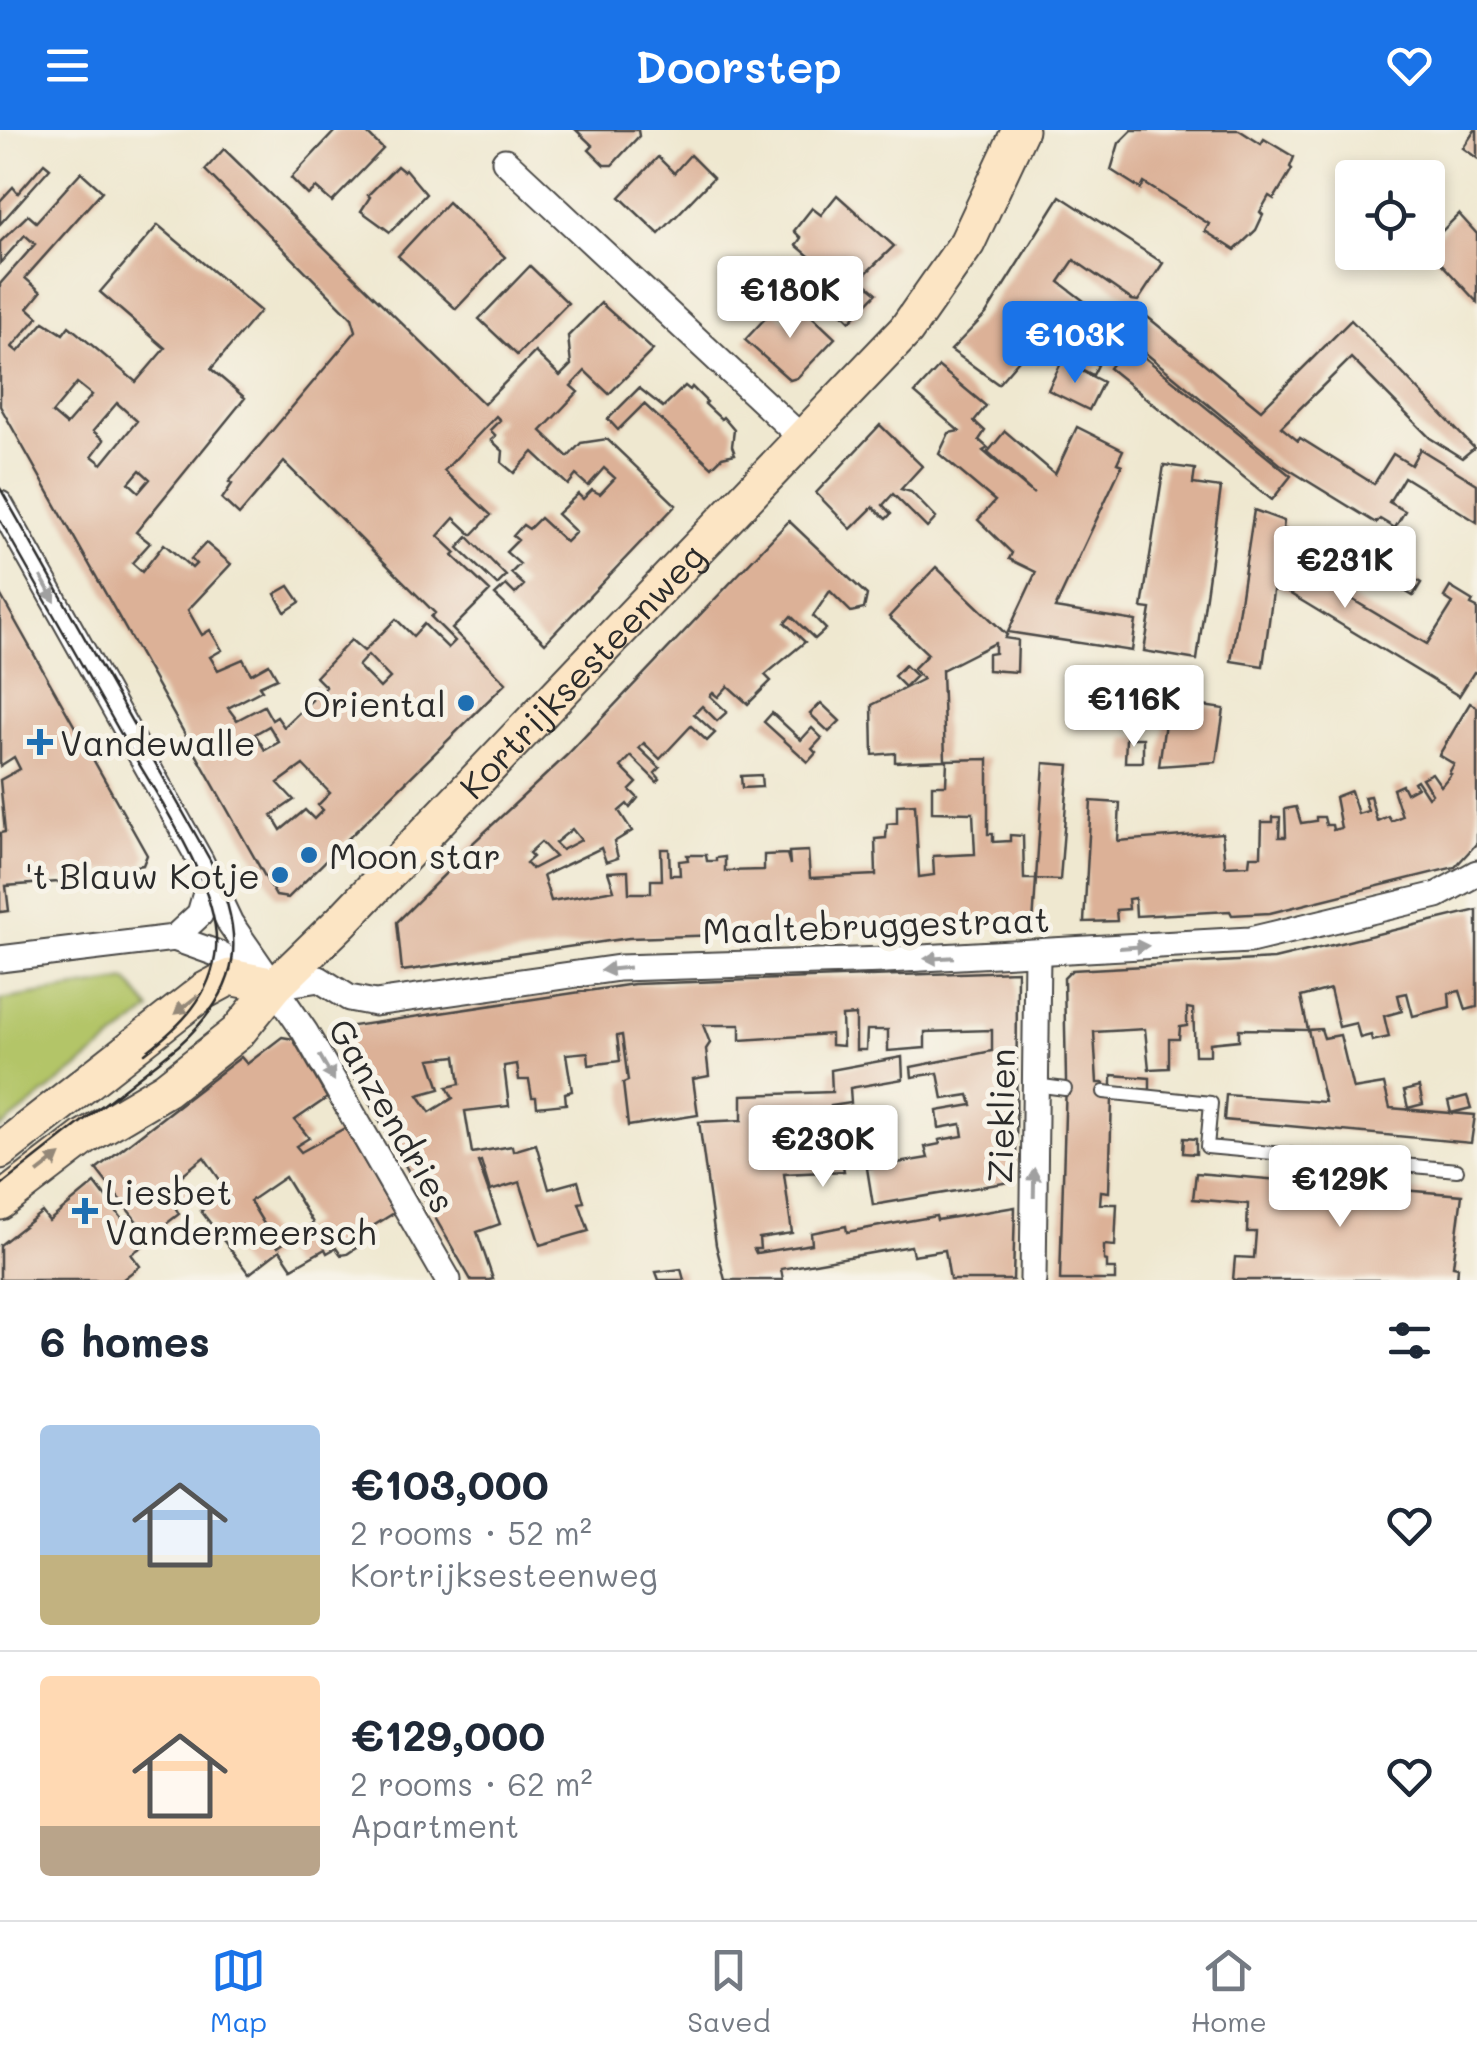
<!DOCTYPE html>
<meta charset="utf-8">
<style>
:root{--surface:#fff;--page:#f2f2f3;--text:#1f2937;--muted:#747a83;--line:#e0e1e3;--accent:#1a73e8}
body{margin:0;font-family:Mali,sans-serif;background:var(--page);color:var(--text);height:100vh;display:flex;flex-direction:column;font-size:38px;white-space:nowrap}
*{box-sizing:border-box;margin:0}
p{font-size:32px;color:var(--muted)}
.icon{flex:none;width:55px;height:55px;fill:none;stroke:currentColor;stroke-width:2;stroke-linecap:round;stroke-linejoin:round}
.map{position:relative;height:1150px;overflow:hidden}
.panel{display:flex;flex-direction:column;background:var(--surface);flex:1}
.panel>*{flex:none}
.fabs{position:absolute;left:1335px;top:30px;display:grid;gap:20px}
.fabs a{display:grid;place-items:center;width:110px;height:110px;border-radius:10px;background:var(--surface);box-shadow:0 5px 15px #0003;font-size:50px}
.price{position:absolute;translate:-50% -85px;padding:0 22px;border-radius:10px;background:#fff;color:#222;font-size:32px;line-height:65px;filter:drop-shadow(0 2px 5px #0008)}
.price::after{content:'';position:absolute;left:50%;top:60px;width:30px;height:22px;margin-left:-15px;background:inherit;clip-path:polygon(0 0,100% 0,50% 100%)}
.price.active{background:var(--accent);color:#fff}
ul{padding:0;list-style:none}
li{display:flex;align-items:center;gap:30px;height:250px;padding:0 40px}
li+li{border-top:2px solid var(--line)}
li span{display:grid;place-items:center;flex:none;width:280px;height:200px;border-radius:10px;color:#555}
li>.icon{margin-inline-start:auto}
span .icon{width:120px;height:120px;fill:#fffc;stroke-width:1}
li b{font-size:42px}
h2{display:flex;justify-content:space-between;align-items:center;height:120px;padding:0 40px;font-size:42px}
header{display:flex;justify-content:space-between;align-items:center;height:130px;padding:0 40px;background:var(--accent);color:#fff;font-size:45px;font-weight:600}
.dock{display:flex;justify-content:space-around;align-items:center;height:140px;border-top:2px solid var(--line);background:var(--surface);font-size:28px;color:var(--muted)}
.dock a{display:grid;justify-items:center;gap:5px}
.dock .active{color:var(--accent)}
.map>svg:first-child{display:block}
.green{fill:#b3c568;stroke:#6f784a;stroke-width:2.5}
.building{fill:#dcb197;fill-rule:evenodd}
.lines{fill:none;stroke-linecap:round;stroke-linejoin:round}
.service-casing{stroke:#484744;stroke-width:16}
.minor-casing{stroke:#484744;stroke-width:29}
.secondary-casing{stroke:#484744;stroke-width:39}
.service{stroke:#fff;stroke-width:12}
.minor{stroke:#fff;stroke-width:25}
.secondary{stroke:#fce5c4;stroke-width:35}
.tram{stroke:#2b2b2b;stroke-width:2.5}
.oneway{fill:#a0a0a0}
.oneway2{fill:#948878}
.poi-dot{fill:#1f6fb2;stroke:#f7f3e8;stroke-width:4}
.labels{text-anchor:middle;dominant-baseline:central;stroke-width:10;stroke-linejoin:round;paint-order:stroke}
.street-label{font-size:35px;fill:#2b2b2b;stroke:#f7f3e8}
.poi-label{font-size:35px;fill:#2b2b2b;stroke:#f7f3e8;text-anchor:start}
</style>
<header><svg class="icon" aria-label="menu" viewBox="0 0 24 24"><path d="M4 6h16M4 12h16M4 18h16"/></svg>Doorstep<svg class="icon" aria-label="heart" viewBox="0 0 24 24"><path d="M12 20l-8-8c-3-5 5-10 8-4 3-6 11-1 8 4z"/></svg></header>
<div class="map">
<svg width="1477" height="1150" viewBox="0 0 1477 1150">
<rect width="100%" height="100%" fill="#f7f3e8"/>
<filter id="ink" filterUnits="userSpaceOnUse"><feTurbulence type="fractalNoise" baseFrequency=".01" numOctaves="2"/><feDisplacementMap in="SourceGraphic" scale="20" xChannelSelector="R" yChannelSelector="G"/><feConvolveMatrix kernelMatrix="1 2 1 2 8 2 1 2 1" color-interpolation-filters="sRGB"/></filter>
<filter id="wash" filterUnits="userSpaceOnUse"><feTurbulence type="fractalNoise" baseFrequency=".0048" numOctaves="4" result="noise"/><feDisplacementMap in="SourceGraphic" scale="40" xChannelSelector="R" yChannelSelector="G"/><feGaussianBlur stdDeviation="2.25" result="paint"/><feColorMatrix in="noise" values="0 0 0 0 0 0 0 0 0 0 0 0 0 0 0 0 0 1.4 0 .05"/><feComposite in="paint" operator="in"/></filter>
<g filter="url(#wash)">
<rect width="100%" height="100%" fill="#efe8d0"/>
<polygon class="green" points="127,850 151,880 0,999 0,870"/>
<g id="blocks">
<g class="building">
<polygon points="336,0 364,0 383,19 332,72 316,58 308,65 291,48"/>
<polygon points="576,0 638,0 639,6 612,35 604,35 589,20 593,16"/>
<polygon points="1132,0 1239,0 1261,14 1264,9 1294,27 1290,37 1292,39 1274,69 1269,66 1260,82 1263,85 1256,100 1235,120 1205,101 1209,94 1144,53 1141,59 1111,40 1119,13"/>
<polygon points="1475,0 1477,0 1477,28 1463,18"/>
<path d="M 224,19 L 484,274 L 535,222 L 560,246 L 571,235 L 568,206 L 601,173 L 653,220 L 609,264 L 585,241 L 571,256 L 578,262 L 541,301 L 568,327 L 581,313 L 607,309 L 676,375 L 545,513 L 495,465 L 506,455 L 515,464 L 524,455 L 511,443 L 520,434 L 506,422 L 518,410 L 513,406 L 523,395 L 529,399 L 540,388 L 566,412 L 576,402 L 557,384 L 578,364 L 583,369 L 592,360 L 600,364 L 615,348 L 604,338 L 588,356 L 576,345 L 568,355 L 533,322 L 514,343 L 502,333 L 503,321 L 491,310 L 496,306 L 490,300 L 500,290 L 496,286 L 444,341 L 491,385 L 472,405 L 454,388 L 438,406 L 456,423 L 453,426 L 490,461 L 452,499 L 506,553 L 288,768 L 276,766 L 0,276 L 0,154 L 35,114 L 25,105 L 0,133 L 0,112 L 28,85 L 36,92 L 81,42 L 102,61 L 25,148 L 41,162 L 28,178 L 38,187 L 12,217 L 18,222 L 44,192 L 63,204 L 69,196 L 136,252 L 165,218 L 100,162 L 158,95 L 260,181 L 211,239 L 245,268 L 136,402 L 150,413 L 132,433 L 142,442 L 164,414 L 192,438 L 196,434 L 191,429 L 206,413 L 231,434 L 188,480 L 202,505 L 210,500 L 222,520 L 210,527 L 218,540 L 243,529 L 251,544 L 269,534 L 277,548 L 259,556 L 262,560 L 228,578 L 237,590 L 264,576 L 272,590 L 277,587 L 284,597 L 312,570 L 307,565 L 315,556 L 321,562 L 326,557 L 316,547 L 351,510 L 364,521 L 396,489 L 413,506 L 424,494 L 448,518 L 455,511 L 431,487 L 435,483 L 284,332 L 239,385 L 222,369 L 232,354 L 229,352 L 356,201 L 352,188 L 205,40 ZM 77,253 L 92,265 L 66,295 L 52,283 ZM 117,273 L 137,291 L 102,334 L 92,326 L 104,310 L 93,301 ZM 140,340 L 150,349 L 139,362 L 129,353 ZM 368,525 L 390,548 L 380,558 L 358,536 ZM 269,596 L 279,612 L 265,620 L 255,604 ZM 303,635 L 330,663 L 318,675 L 323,680 L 314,689 L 305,680 L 281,700 L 272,685 L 294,670 L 278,653 Z"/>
<polygon points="690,25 713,48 659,104 620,67 658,27 674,43"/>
<polygon points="44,33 50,38 0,94 0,71 13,57 18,63"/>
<polygon points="397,36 403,41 405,39 426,64 390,102 361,81 370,67 368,65"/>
<polygon points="837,65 894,116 860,149 877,163 850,191 808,150 821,136 796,115 801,108 794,101 812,78 821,85"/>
<polygon points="1060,66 1163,133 1138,171 1132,170 1074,130 1059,152 1084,171 1045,222 1032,215 998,254 951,220 986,184"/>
<polygon points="448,72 505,127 456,179 398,126"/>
<polygon points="1459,84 1477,104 1477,172 1428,119 1428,115"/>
<polygon points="530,136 568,173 517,225 479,189"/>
<polygon points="800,175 835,208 797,248 790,250 745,210 773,180 785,191"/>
<polygon points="1144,184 1261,280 1351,190 1474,318 1462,328 1430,308 1351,228 1281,297 1298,311 1300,308 1374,354 1393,324 1411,335 1420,319 1477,354 1477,392 1404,347 1389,372 1405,381 1395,398 1380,389 1376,393 1280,334 1126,207"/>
<polygon points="1128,214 1291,346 1272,370 1109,238"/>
<polygon points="1065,219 1098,235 1093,245 1060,228"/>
<polygon points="1062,231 1103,252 1089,280 1048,260"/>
<polygon points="939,237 986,276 974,291 985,301 979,310 988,318 983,321 1034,364 988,322 1005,301 1055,344 1077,297 1123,320 1117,333 1122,335 1055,478 1136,491 1132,521 1008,502 1036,442 1009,429 1012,423 978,390 995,371 939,324 949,303 959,301 915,263"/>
<polygon points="685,256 690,260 692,257 707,272 705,274 721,289 723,287 734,300 732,316 735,324 722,327 712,337 644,274 618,300 608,289 639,258 663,277"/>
<polygon points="880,295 922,336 901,359 911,362 936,388 927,398 893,364 883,375 891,384 886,389 873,377 851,399 816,363"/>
<polygon points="1164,335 1195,339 1193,354 1221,358 1197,530 1144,521 1151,479 1142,478"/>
<polygon points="1254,380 1284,391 1283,399 1309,403 1303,440 1427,514 1453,473 1444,467 1450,457 1473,471 1471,475 1477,478 1477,543 1474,542 1459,566 1274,454 1263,536 1231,531"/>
<path d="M 789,391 L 867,465 L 864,479 L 851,482 L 830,461 L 813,486 L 826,499 L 815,509 L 791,486 L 785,493 L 805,512 L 765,545 L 771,551 L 748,574 L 728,556 L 718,567 L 713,563 L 710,566 L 727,582 L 717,591 L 702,576 L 694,584 L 715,603 L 707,611 L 691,596 L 660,629 L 644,613 L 639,618 L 660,638 L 655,643 L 660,649 L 657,652 L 631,626 L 621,637 L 637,653 L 630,660 L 638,668 L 630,678 L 627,674 L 619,681 L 632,701 L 614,712 L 618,728 L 606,732 L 601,718 L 543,746 L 551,771 L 614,760 L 608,742 L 628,741 L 629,763 L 651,763 L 651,750 L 662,750 L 661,719 L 669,719 L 670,745 L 680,745 L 679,731 L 688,730 L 687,725 L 706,725 L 707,731 L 716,731 L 716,728 L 725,727 L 725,741 L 764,740 L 764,725 L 787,724 L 790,735 L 789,722 L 808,721 L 810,748 L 876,745 L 875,709 L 886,708 L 887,694 L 897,693 L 897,675 L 915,674 L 919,747 L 934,745 L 933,726 L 975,724 L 973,683 L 932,682 L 932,655 L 946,655 L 947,630 L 988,629 L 988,704 L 993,704 L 993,712 L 1010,711 L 1010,705 L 1023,706 L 1024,749 L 1036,749 L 1044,633 L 1069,635 L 1060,750 L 1036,749 L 1033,795 L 629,808 L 402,841 L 397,792 L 461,728 L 459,726 L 567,625 ZM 572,699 L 581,710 L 562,720 L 555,713 ZM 541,712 L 555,727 L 532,739 L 526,733 L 533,727 L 529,723 Z"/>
<polygon points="468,407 506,446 497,455 458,418"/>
<polygon points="1348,409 1421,453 1413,466 1340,421"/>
<polygon points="936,437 1007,505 1005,508 1018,510 1017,542 988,540 988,524 995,523 995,513 942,540 945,630 895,632 895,623 873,625 872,575 923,549 913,539 928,524 889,487"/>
<polygon points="289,456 300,472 285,482 275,464"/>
<polygon points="0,464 147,725 143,735 71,746 58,752 6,756 9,781 0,782 0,703 5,702 0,650 20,639 14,627 0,636"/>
<polygon points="905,535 916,546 905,557 894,546"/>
<polygon points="1168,571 1224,579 1216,632 1159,636"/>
<polygon points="821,573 840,591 829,602 810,584"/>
<polygon points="1470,573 1477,577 1477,713 1455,737 1270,783 1232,785 1230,781 1136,786 1135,768 1128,769 1129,779 1116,780 1117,791 1084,792 1091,671 1120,673 1118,711 1222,703 1225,736 1249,735 1250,726 1261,726 1262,692 1273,692 1273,687 1280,687 1279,707 1286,707 1285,679 1296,677 1301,693 1316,691 1316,687 1324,687 1326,695 1332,695 1333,700 1341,698 1335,667 1351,661 1358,684 1368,681 1364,667 1370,666 1377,691 1388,686 1391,691 1402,686 1393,659 1402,655 1406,663 1417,657 1414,652 1417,650 1428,667 1432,664 1422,648 1432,643 1441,656 1451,644 1449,643 1454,634 1439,625"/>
<polygon points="772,583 801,610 812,598 822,608 812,619 816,623 808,632 764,592"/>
<polygon points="1126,608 1143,608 1143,632 1125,632"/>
<polygon points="761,645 762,657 742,658 741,646"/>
<polygon points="1477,780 1477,877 1466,880 1460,861 1449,863 1450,877 1413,886 1407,863 1398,865 1402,881 1384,886 1389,907 1372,911 1371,905 1360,908 1356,893 1339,897 1330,859 1301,867 1308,900 1239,899 1239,910 1210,913 1210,925 1195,925 1193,879 1187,878 1187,896 1180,897 1179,909 1169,909 1169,938 1149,939 1145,899 1094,902 1097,953 1104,953 1104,968 1112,969 1109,1062 1101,1061 1100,1074 1117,1074 1115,1116 1104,1115 1104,1130 1107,1131 1107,1139 1115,1139 1115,1150 1060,1150 1066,950 1064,848 1072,840 1274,829"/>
<path d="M 1017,841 L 1016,1051 L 873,1075 L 867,1038 L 928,1028 L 925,1017 L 940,1014 L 939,1010 L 963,1006 L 961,994 L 939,998 L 937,981 L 972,975 L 969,965 L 943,969 L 938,943 L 912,947 L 911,937 L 992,921 L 992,900 L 925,902 L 925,918 L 888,921 L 888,900 L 867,900 L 866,920 L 856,920 L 856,885 L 842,886 L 843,916 L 831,915 L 831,904 L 740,910 L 740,895 L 703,895 L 710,913 L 706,919 L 709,946 L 693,949 L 698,985 L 628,996 L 623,953 L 628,951 L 622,905 L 617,906 L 620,931 L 589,935 L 588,922 L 566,924 L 572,961 L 565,963 L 566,974 L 537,977 L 536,967 L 532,967 L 529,950 L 519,950 L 517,934 L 504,936 L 509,976 L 465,981 L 472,1023 L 512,1016 L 513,1021 L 536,1014 L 549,1059 L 578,1051 L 584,1072 L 579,1073 L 589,1101 L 540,1115 L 520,1052 L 490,1061 L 481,1031 L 478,1032 L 500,1094 L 477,1102 L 493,1149 L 489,1150 L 471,1150 L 336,915 L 340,907 L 347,910 L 351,902 L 346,897 L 634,854 ZM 456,926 L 460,954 L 447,957 L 453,968 L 430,982 L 418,965 L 440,959 L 430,929 Z"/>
<polygon points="1321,899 1324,908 1340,905 1353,959 1384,954 1390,978 1475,985 1471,1013 1224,990 1226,965 1325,972 1308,900"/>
<path d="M 282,907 L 293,909 L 327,968 L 295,990 L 309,1008 L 296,1016 L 301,1022 L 345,998 L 394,1083 L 352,1109 L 356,1118 L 347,1124 L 341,1125 L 336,1118 L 327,1123 L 325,1119 L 292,1138 L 280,1120 L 249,1144 L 201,1081 L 227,1060 L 204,1027 L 177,1049 L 190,1067 L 175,1077 L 179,1084 L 149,1107 L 96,1039 L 241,927 L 247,934 ZM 285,1047 L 313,1093 L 278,1117 L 250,1071 Z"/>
<polygon points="902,927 903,949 850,958 851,973 831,976 844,1041 784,1044 792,1103 759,1108 760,1119 754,1119 756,1123 812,1114 811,1103 846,1096 847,1102 936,1086 937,1090 1015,1077 1013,1150 950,1150 945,1120 913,1125 911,1116 781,1139 783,1150 725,1150 716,1115 699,992 742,990 742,965 832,962 831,940"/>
<polygon points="1112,945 1150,948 1150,960 1112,957"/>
<polygon points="1419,957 1423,974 1408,978 1404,961"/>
<polygon points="1467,966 1471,978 1451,983 1448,971"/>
<polygon points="1184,1008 1196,1009 1196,1024 1183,1023"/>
<polygon points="1196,1043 1462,1065 1453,1136 1458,1137 1457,1150 1233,1150 1235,1127 1254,1128 1256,1102 1247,1102 1248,1074 1193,1069"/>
<polygon points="95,1053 143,1116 131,1124 140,1136 122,1150 0,1150 0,1115 42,1082 49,1091"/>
<polygon points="681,1139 684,1150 659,1150 656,1142"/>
</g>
</g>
</g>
<g filter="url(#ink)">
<use href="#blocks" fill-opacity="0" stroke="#484744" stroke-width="2.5"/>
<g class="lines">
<g class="service-casing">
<g id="service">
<polyline points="1035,955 1065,959"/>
<polyline points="1104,962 1211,973 1207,1017 1457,1040"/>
</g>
</g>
<g class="minor-casing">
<g id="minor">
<polyline points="505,31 804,310"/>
<polyline points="0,374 200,730 230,793 305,902 448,1150"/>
<polyline points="174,808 200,784 210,749"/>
<polyline points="0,829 174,808 216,823 257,846"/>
<polyline points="275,856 319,849 349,868 375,873 619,838 886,830 1250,810 1437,765 1477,743"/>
<polyline points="1033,1150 1037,823"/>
</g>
</g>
<g class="secondary-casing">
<g id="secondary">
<polyline points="0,1021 204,861 230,847 275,856"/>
<path id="s1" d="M 0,1072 L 85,1007 L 166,959 L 237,903 L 275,856 L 342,791 L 906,200 L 967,113 L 1020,0"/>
</g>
</g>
<use href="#service" class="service"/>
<use href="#minor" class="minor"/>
<use href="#secondary" class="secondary"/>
<g class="tram">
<path d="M 0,358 L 210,730 C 247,806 243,858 178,916 L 0,1056"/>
<path d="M 0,390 C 39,459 78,528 117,597 C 149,654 221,755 216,819 C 212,866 180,896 145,923"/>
</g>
</g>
<defs><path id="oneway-solid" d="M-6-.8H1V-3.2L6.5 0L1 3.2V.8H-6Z" transform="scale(2.5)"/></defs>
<g class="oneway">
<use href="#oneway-solid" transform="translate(48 459) rotate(61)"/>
<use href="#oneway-solid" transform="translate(1134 817) rotate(-4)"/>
<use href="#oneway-solid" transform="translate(939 828) rotate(177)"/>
<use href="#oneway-solid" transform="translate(615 839) rotate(174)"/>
<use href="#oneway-solid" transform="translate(327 938) rotate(60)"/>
<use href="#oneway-solid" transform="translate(1034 1053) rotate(-89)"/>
</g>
<g class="oneway2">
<use href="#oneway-solid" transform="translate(186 875) rotate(142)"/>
<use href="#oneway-solid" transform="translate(49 1034) rotate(-38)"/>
</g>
</g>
<g class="poi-dot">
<circle cx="466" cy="573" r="10"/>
<path d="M35 597h10v10h10v10h-10v10h-10v-10h-10v-10h10z"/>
<circle cx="309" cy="725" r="10"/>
<circle cx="280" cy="745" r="10"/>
<path d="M80 1066h10v10h10v10h-10v10h-10v-10h-10v-10h10z"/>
</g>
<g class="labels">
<g class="street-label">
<text stroke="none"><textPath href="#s1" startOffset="792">Kortrijksesteenweg</textPath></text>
<text transform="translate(876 794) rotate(-2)">Maaltebruggestraat</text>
<text transform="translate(393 985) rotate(60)">Ganzendries</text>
<text transform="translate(1000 986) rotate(-89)">Zieklien</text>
</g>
<g class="poi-label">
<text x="446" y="573" text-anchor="end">Oriental</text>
<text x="60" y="612">Vandewalle</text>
<text x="329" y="725">Moon star</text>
<text x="260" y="745" text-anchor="end">'t Blauw Kotje</text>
<text x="105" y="1061">Liesbet<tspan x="105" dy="40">Vandermeersch</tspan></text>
</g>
</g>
</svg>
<div class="fabs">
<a><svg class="icon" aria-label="locate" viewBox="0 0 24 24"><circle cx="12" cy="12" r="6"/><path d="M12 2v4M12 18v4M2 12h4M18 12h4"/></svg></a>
</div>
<b class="price" style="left:790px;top:211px">€180K</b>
<b class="price active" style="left:1075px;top:256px">€103K</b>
<b class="price" style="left:1345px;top:481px">€231K</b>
<b class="price" style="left:1134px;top:620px">€116K</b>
<b class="price" style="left:823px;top:1060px">€230K</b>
<b class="price" style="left:1340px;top:1100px">€129K</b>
</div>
<section class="panel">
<h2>6 homes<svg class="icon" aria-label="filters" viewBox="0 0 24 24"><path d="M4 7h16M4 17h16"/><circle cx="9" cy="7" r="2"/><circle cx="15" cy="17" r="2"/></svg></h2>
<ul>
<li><span style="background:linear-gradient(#a9c7e8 65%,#c2b280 0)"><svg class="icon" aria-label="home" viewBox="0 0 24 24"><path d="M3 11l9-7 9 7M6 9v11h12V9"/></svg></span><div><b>€103,000</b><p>2 rooms · 52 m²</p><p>Kortrijksesteenweg</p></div><svg class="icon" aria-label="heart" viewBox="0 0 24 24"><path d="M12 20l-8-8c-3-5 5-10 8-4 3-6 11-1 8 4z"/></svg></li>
<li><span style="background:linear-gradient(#ffd9b3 75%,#b9a48a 0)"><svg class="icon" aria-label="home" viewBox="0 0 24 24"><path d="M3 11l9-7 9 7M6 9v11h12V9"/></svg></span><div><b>€129,000</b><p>2 rooms · 62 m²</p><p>Apartment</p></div><svg class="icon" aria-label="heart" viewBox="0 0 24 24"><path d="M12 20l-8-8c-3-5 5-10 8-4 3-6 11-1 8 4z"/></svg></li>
</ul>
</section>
<nav class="dock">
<a class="active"><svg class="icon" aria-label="map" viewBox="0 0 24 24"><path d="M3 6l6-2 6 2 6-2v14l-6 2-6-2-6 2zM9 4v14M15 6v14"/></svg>Map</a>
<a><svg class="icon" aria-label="saved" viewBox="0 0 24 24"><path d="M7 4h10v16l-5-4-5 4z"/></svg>Saved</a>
<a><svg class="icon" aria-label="home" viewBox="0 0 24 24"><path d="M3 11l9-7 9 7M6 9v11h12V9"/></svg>Home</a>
</nav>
